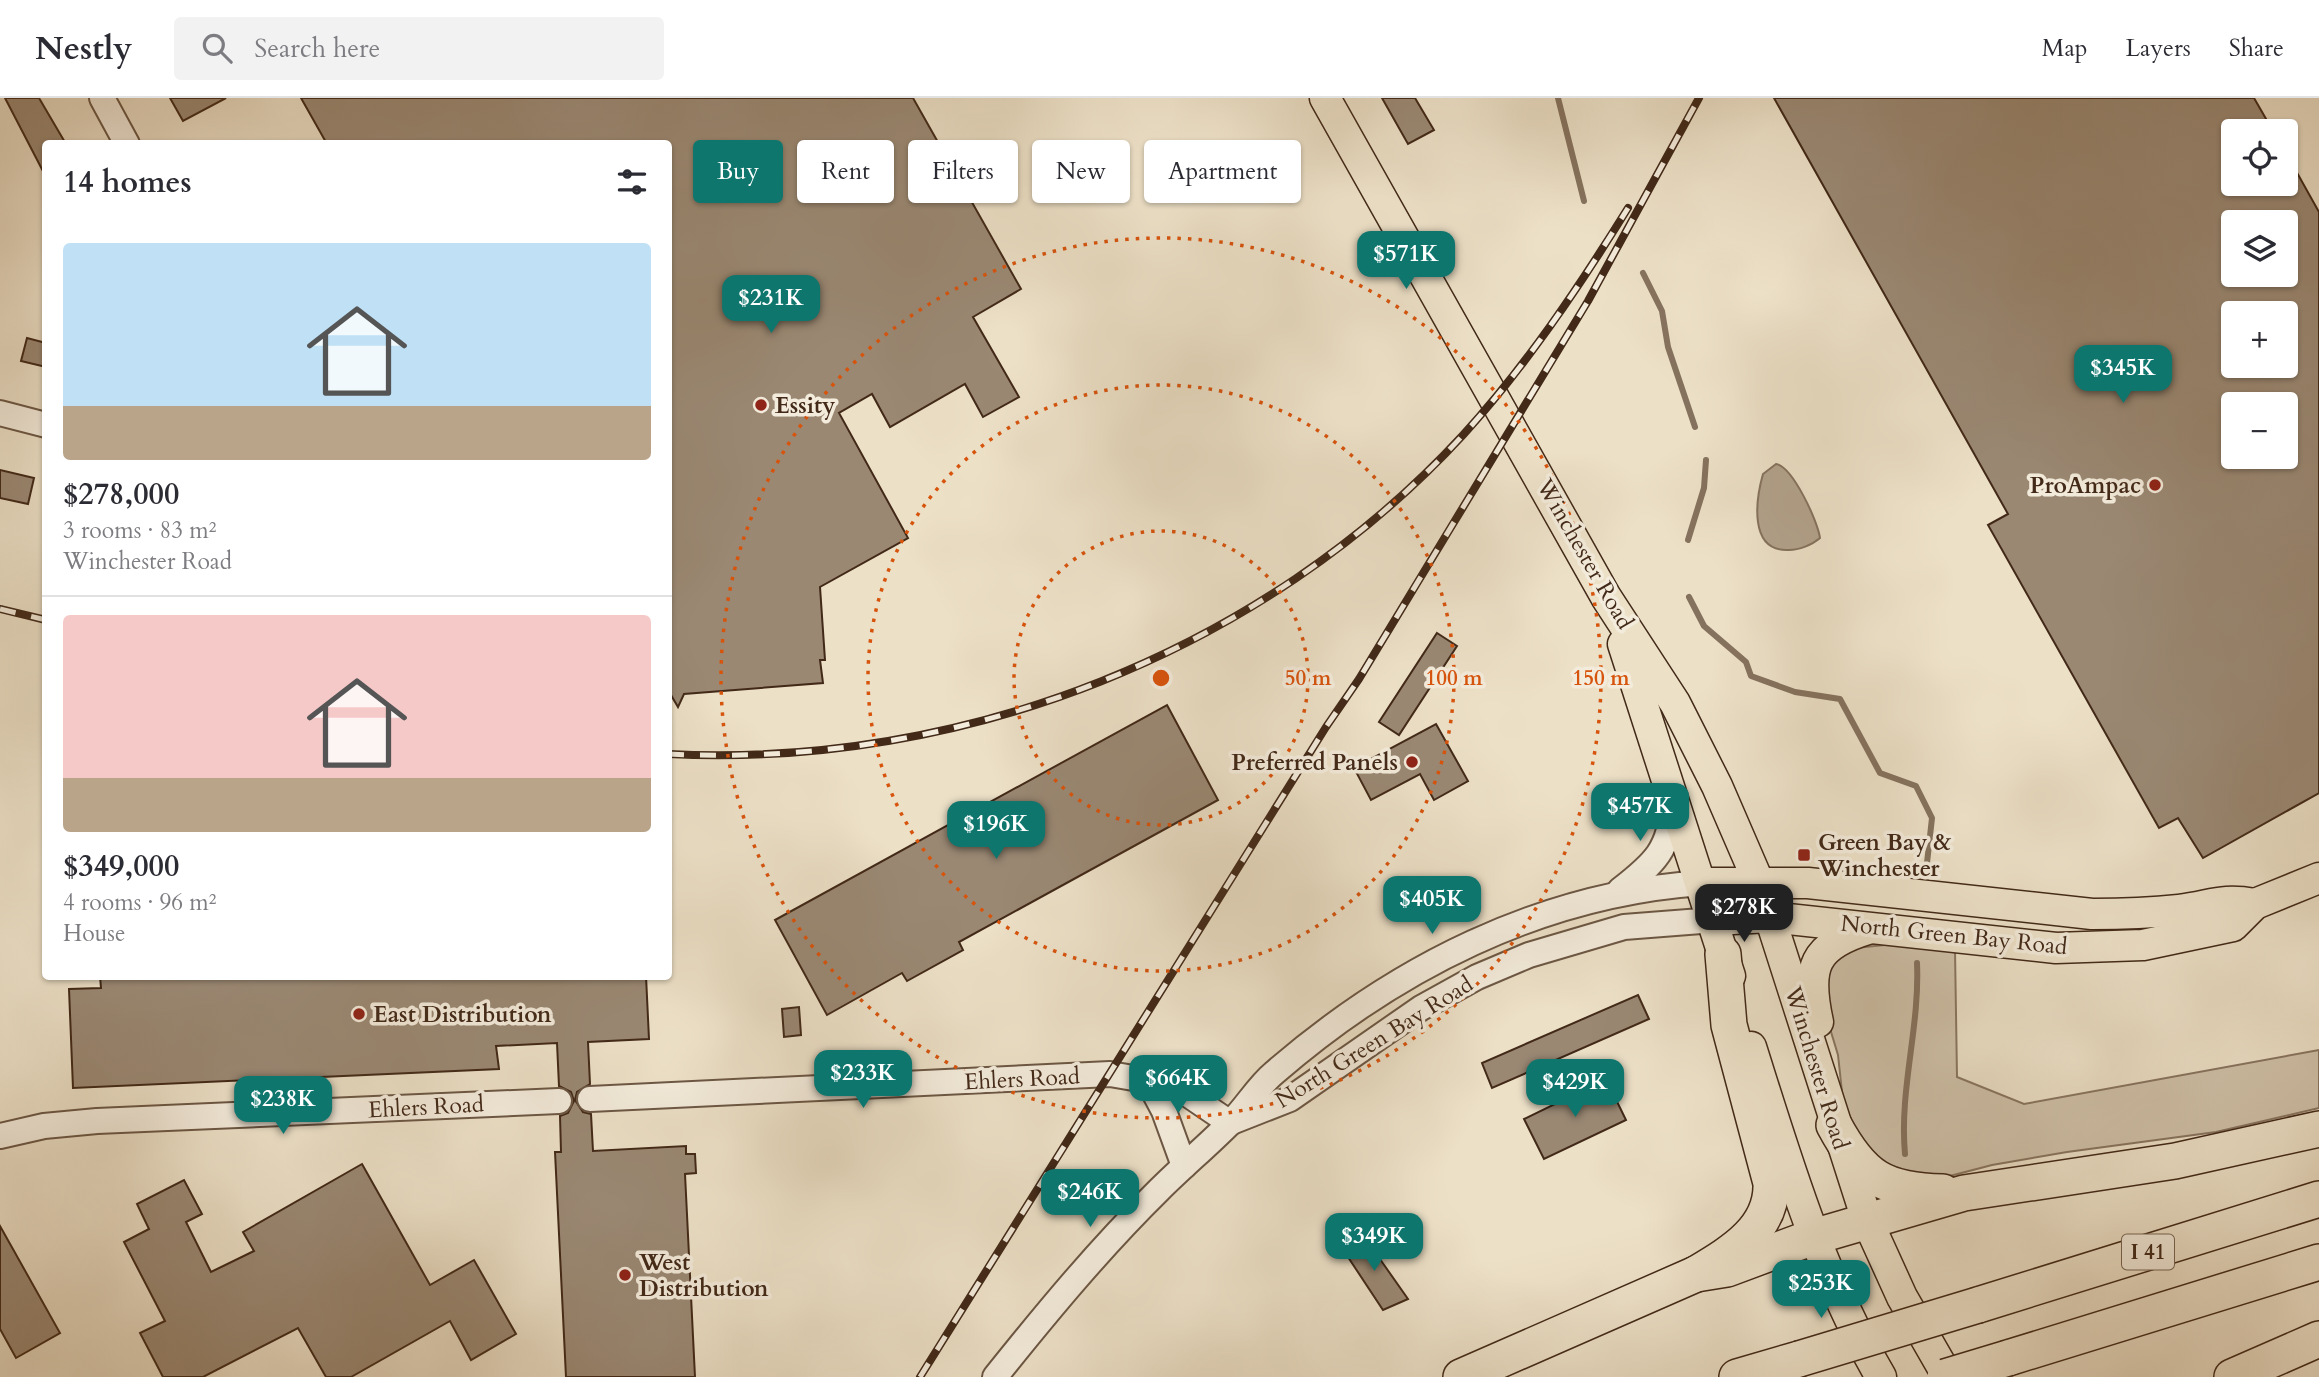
<!DOCTYPE html>
<meta charset="utf-8">
<style>
:root{--surface:#fff;--page:#f2f2f3;--text:#2b2b33;--muted:#7c7c81;--line:#e1e1e2;--accent:#0f766e}
body{margin:0;font-family:Cardo,serif;background:var(--page);color:var(--text);height:100vh;display:flex;flex-direction:column;font-size:26px;white-space:nowrap}
*{box-sizing:border-box;margin:0}
p{font-size:23px;color:var(--muted)}
.icon{flex:none;width:38px;height:38px;fill:none;stroke:currentColor;stroke-width:2;stroke-linecap:round;stroke-linejoin:round}
.map{position:relative;flex:1;overflow:hidden}
.side{position:absolute;left:42px;top:42px;width:630px;height:840px;display:flex;flex-direction:column;background:var(--surface);border-radius:7px;box-shadow:0 2px 5px #0004}
.side>*{flex:none}
.top-card{position:absolute;left:693px;top:42px;width:665px;height:63px;display:flex;gap:14px}
.fabs{position:absolute;left:2221px;top:21px;display:grid;gap:14px}
.fabs a{display:grid;place-items:center;width:77px;height:77px;border-radius:7px;background:var(--surface);box-shadow:0 2px 5px #0004;font-size:35px}
.price{position:absolute;translate:-50% -60px;padding:0 16px;border-radius:14px;background:var(--accent);color:#fff;font-size:23px;line-height:46px;filter:drop-shadow(0 2px 4px #0008)}
.price::after{content:'';position:absolute;left:50%;top:42px;width:21px;height:16px;margin-left:-10px;background:inherit;clip-path:polygon(0 0,100% 0,50% 100%)}
.price.selected{background:#222;color:#fff}
ul{padding:0;list-style:none}
li{display:grid;align-content:center;gap:14px;height:371px;padding:0 21px}
li+li{border-top:2px solid var(--line)}
li span{display:grid;place-items:center;height:217px;border-radius:7px;color:#555}
li>.icon{margin-inline-start:auto}
span .icon{width:126px;height:126px;fill:#fffc;stroke-width:1}
li b{font-size:30px}
h2{display:flex;justify-content:space-between;align-items:center;height:84px;padding:0 21px;font-size:30px}
.chip{padding:0 24px;border-radius:7px;background:var(--surface);box-shadow:0 2px 5px #0004;font-size:24px;line-height:63px}
.chip.selected{background:var(--accent);color:#fff}
header{display:flex;align-items:center;gap:42px;box-sizing:border-box;height:98px;padding:0 35px;background:var(--surface);border-bottom:2px solid var(--line)}
header strong{font-size:33px}
nav{display:flex;gap:38px;margin-inline-start:auto;font-size:24px}
.search{width:490px;height:63px;background:var(--page);display:flex;align-items:center;gap:18px;box-sizing:border-box;padding:0 24px;border-radius:7px;color:var(--muted);font-size:26px}
.map>svg:first-child{display:block}
.green{fill:#cfc1a9;stroke:#887560;stroke-width:2}
.water{fill:#b2a28c;stroke:#85725e;stroke-width:2}
.lines{fill:none;stroke-linecap:round;stroke-linejoin:round}
.stream{stroke:#85725e;stroke-width:6}
.building{fill:#9a8873;stroke:#422918;stroke-width:2;fill-rule:evenodd}
.minor-casing{stroke:#6c5744;stroke-width:28}
.major-casing{stroke:#422918;stroke-width:33}
.highway-casing{stroke:#422918;stroke-width:38}
.minor{stroke:#f3ebdb;stroke-width:24}
.major{stroke:#ece0c7;stroke-width:30}
.highway{stroke:#ece0c7;stroke-width:35}
.rail-casing{stroke:#422918;stroke-width:8}
.rail{stroke:#f3ebdb;stroke-width:5;stroke-dasharray:16;stroke-linecap:butt}
.highway-bridge-casing{stroke:#422918;stroke-width:38;stroke-linecap:butt}
.highway-bridge{stroke:#ece0c7;stroke-width:35}
.ring{fill:none;stroke:#d7540d;stroke-width:3.5;stroke-dasharray:3.5 7}
.poi-dot{fill:#8f2418;stroke:#f3ebdb;stroke-width:2.5}
.labels{text-anchor:middle;dominant-baseline:central;stroke-width:7;stroke-linejoin:round;paint-order:stroke}
.shield{fill:#f3ebdb;stroke:#776352;stroke-width:2}
.shield-label{font-size:21px;font-weight:bold;fill:#422918}
.poi-label{font-size:23px;font-weight:bold;fill:#422918;stroke:#f3ebdb;text-anchor:start}
.street-label{font-size:23px;fill:#422918;stroke:#f3ebdb}
.centre{fill:#d7540d;stroke:#f3ebdb;stroke-width:3.5}
.ring-label{font-size:21px;text-anchor:middle;font-weight:bold;fill:#d7540d;stroke:#f3ebdb;stroke-width:7;stroke-linejoin:round;paint-order:stroke}
</style>
<header>
<strong>Nestly</strong>
<div class="search"><svg class="icon" aria-label="search" viewBox="0 0 24 24"><circle cx="10" cy="10" r="6"/><path d="M15 15l6 6"/></svg>Search here</div>
<nav><a>Map</a><a>Layers</a><a>Share</a></nav>
</header>
<div class="map">
<svg width="2319" height="1279" viewBox="0 0 2319 1279">
<rect width="100%" height="100%" fill="#ece0c7"/>
<filter id="stains"><feTurbulence type="fractalNoise" baseFrequency=".00286" numOctaves="4"/><feColorMatrix values="0 0 0 0 .2 0 0 0 0 .09 0 0 0 0 .02 0 0 0 .5 -.17"/></filter>
<radialGradient id="worn" r=".72"><stop offset=".6" stop-color="#630" stop-opacity="0"/><stop offset="1" stop-color="#630" stop-opacity=".3"/></radialGradient>
<polygon class="green" points="1904,845 1955,852 1957,979 2024,1006 2319,952 2319,1010 2216,1034 2067,1054 1992,1067 1950,1078 1941,1084 1921,1085 1874,1061 1851,1023 1843,1003 1838,957 1825,914 1824,880 1840,856 1855,850"/>
<path class="water" d="M 1776,366 C 1793,369 1818,424 1820,440 C 1812,447 1799,452 1789,452 C 1748,454 1756,401 1763,376 Z"/>
<g class="lines">
<g class="stream">
<polyline points="1558,0 1584,103"/>
<polyline points="1643,175 1662,213 1668,249 1695,329"/>
<polyline points="1688,442 1704,390 1706,362"/>
<polyline points="1689,499 1704,528 1746,564 1751,578 1795,594 1840,601 1880,675 1916,688 1932,720 1927,765"/>
<path d="M 1905,1056 C 1899,992 1920,929 1917,865"/>
</g>
</g>
<g class="building">
<polygon points="5,0 39,0 66,46 46,46 46,79"/>
<polygon points="170,0 226,0 183,23"/>
<polygon points="301,0 913,0 1021,191 973,219 1019,299 983,319 965,286 890,329 872,296 839,315 908,440 820,489 825,562 820,562 823,585 684,596 678,609 668,592 668,46 327,46"/>
<polygon points="1382,0 1415,0 1434,32 1408,46"/>
<path d="M 1774,0 L 2254,0 L 2273,33 L 2233,33 L 2233,86 L 2286,86 L 2286,55 L 2319,114 L 2319,695 L 2203,760 L 2178,720 L 2159,730 L 1988,427 L 2008,416 ZM 2233,124 L 2286,124 L 2286,177 L 2233,177 ZM 2233,215 L 2286,215 L 2286,249 L 2296,268 L 2233,268 ZM 2233,306 L 2286,306 L 2286,359 L 2233,359 Z"/>
<polygon points="27,240 46,245 46,269 21,263"/>
<polygon points="0,372 34,380 28,406 0,400"/>
<polygon points="1437,535 1457,548 1399,637 1379,624"/>
<polygon points="1167,607 1218,702 959,844 963,852 907,883 902,875 827,917 775,822"/>
<polygon points="1436,626 1468,683 1434,702 1420,676 1371,702 1354,670"/>
<polygon points="100,878 646,878 649,941 588,944 590,986 577,994 575,1002 583,1014 591,1016 593,1053 686,1048 686,1056 695,1056 696,1075 685,1076 695,1279 566,1279 555,1054 561,1054 560,1018 568,1015 574,1003 571,994 559,988 557,945 496,948 499,971 73,990 69,891 101,890"/>
<polygon points="1638,897 1649,921 1492,990 1482,965"/>
<polygon points="799,909 801,937 784,939 782,911"/>
<polygon points="1606,981 1626,1022 1544,1061 1524,1021"/>
<polygon points="362,1066 430,1187 474,1162 516,1236 471,1262 450,1223 351,1279 326,1279 298,1230 203,1279 163,1279 140,1235 165,1223 124,1144 149,1131 137,1106 184,1082 202,1116 186,1124 211,1174 254,1153 243,1134"/>
<polygon points="0,1128 60,1235 16,1260 0,1231"/>
<polygon points="1362,1137 1382,1164 1408,1201 1383,1212 1340,1147"/>
</g>
<g class="lines">
<g class="minor-casing">
<g id="minor">
<polyline points="102,0 127,46"/>
<polyline points="0,315 46,327"/>
<path d="M 1620,792 C 1655,765 1670,751 1673,706"/>
<polyline points="1146,979 1164,1013 1184,1068"/>
<polyline points="590,1001 1110,976 1174,987 1230,1025"/>
<polyline points="1234,1023 1290,1001 1421,910 1477,879 1529,857 1624,829 1714,822"/>
<polyline points="0,1038 44,1028 97,1023 559,1003"/>
<path d="M 995,1279 C 1047,1214 1100,1150 1159,1092 C 1182,1069 1206,1049 1229,1026 C 1245,1011 1257,989 1274,975 C 1395,870 1541,796 1702,785"/>
</g>
</g>
<g class="major-casing">
<g id="major">
<polyline points="1325,0 1606,499 1675,605 1717,688 1759,785 1867,1122 1902,1199 1948,1279"/>
<polyline points="1623,546 1730,878"/>
<path d="M 1702,785 L 1808,785 L 2092,816 C 2121,816 2150,815 2179,812 C 2212,808 2220,800 2255,806"/>
<polyline points="1714,822 1770,819 2056,850 2143,847 2233,828 2255,806 2319,780"/>
<path d="M 1818,924 C 1806,869 1813,848 1868,831"/>
<path d="M 1751,949 C 1787,1063 1820,1176 1881,1279"/>
</g>
</g>
<g class="highway-casing">
<g id="highway">
<path d="M 1834,1027 C 1862,1079 1884,1093 1943,1094"/>
<polyline points="1696,1176 1727,1171 1813,1139 1964,1095 2175,1063 2319,1031"/>
<polyline points="1978,1207 2319,1101"/>
<polyline points="2008,1260 2319,1164"/>
<path d="M 1461,1279 L 1696,1176 C 1731,1155 1773,1131 1771,1085 L 1729,927 L 1723,856"/>
<polyline points="1737,1279 1799,1261"/>
<polyline points="2232,1279 2319,1241"/>
</g>
</g>
<use href="#minor" class="minor"/>
<use href="#major" class="major"/>
<use href="#highway" class="highway"/>
<g class="rail-casing">
<g id="rail">
<polyline points="0,511 46,522"/>
<path d="M 668,656 C 962,671 1263,554 1463,337 C 1526,268 1579,189 1628,110"/>
<polyline points="920,1279 1326,629 1359,581 1588,203 1699,0"/>
</g>
</g>
<use href="#rail" class="rail"/>
<g class="highway-bridge-casing">
<g id="highway-bridge">
<polyline points="1799,1261 1978,1207"/>
<polyline points="1945,1279 2008,1260"/>
</g>
</g>
<use href="#highway-bridge" class="highway-bridge"/>
</g>
<g class="ring">
<circle cx="1161" cy="580" r="147"/>
<circle cx="1161" cy="580" r="293"/>
<circle cx="1161" cy="580" r="440"/>
</g>
<g class="poi-dot">
<circle cx="761" cy="307" r="7"/>
<circle cx="2155" cy="387" r="7"/>
<circle cx="1412" cy="664" r="7"/>
<rect x="1797" y="750" width="14" height="14" rx="3.5"/>
<circle cx="359" cy="916" r="7"/>
<circle cx="625" cy="1177" r="7"/>
</g>
<g class="labels">
<rect class="shield" x="2122" y="1136.5" width="52" height="35" rx="5"/>
<g class="shield-label">
<text x="2148" y="1154">I 41</text>
</g>
<g class="poi-label">
<text x="775" y="307">Essity</text>
<text x="2141" y="387" text-anchor="end">ProAmpac</text>
<text x="1398" y="664" text-anchor="end">Preferred Panels</text>
<text x="1818" y="744">Green Bay &amp;<tspan x="1818" dy="26">Winchester</tspan></text>
<text x="373" y="916">East Distribution</text>
<text x="639" y="1164">West<tspan x="639" dy="26">Distribution</tspan></text>
</g>
<g class="street-label">
<text transform="translate(1585 456) rotate(60)">Winchester Road</text>
<text transform="translate(1954 837) rotate(6)">North Green Bay Road</text>
<text transform="translate(1374 944) rotate(-32)">North Green Bay Road</text>
<text transform="translate(1817 970) rotate(73)">Winchester Road</text>
<text transform="translate(1022 981) rotate(-3)">Ehlers Road</text>
<text transform="translate(426 1009) rotate(-3)">Ehlers Road</text>
</g>
</g>
<circle cx="1161" cy="580" r="10" class="centre"/>
<g class="ring-label">
<text x="1308" y="587">50 m</text>
<text x="1454" y="587">100 m</text>
<text x="1601" y="587">150 m</text>
</g>
<rect width="100%" height="100%" filter="url(#stains)"/>
<rect width="100%" height="100%" fill="url(#worn)"/>
</svg>
<div class="fabs">
<a><svg class="icon" aria-label="locate" viewBox="0 0 24 24"><circle cx="12" cy="12" r="6"/><path d="M12 2v4M12 18v4M2 12h4M18 12h4"/></svg></a>
<a><svg class="icon" aria-label="layers" viewBox="0 0 24 24"><path d="M12 4l9 5-9 5-9-5zM3 14l9 5 9-5"/></svg></a>
<a>+</a>
<a>−</a>
</div>
<b class="price" style="left:1406px;top:193px">$571K</b>
<b class="price" style="left:771px;top:237px">$231K</b>
<b class="price" style="left:2123px;top:307px">$345K</b>
<b class="price" style="left:1640px;top:745px">$457K</b>
<b class="price" style="left:996px;top:763px">$196K</b>
<b class="price" style="left:1432px;top:838px">$405K</b>
<b class="price selected" style="left:1744px;top:846px">$278K</b>
<b class="price" style="left:863px;top:1012px">$233K</b>
<b class="price" style="left:1178px;top:1017px">$664K</b>
<b class="price" style="left:1575px;top:1021px">$429K</b>
<b class="price" style="left:283px;top:1038px">$238K</b>
<b class="price" style="left:1090px;top:1131px">$246K</b>
<b class="price" style="left:1374px;top:1175px">$349K</b>
<b class="price" style="left:1821px;top:1222px">$253K</b>
<div class="top-card">
<a class="chip selected">Buy</a>
<a class="chip">Rent</a>
<a class="chip">Filters</a>
<a class="chip">New</a>
<a class="chip">Apartment</a>
</div>
<section class="side">
<h2>14 homes<svg class="icon" aria-label="filters" viewBox="0 0 24 24"><path d="M4 7h16M4 17h16"/><circle cx="9" cy="7" r="2"/><circle cx="15" cy="17" r="2"/></svg></h2>
<ul>
<li><span style="background:linear-gradient(#bfe0f5 75%,#b9a48a 0)"><svg class="icon" aria-label="home" viewBox="0 0 24 24"><path d="M3 11l9-7 9 7M6 9v11h12V9"/></svg></span><div><b>$278,000</b><p>3 rooms · 83 m²</p><p>Winchester Road</p></div></li>
<li><span style="background:linear-gradient(#f6c9c9 75%,#b9a48a 0)"><svg class="icon" aria-label="home" viewBox="0 0 24 24"><path d="M3 11l9-7 9 7M6 9v11h12V9"/></svg></span><div><b>$349,000</b><p>4 rooms · 96 m²</p><p>House</p></div></li>
</ul>
</section>
</div>
